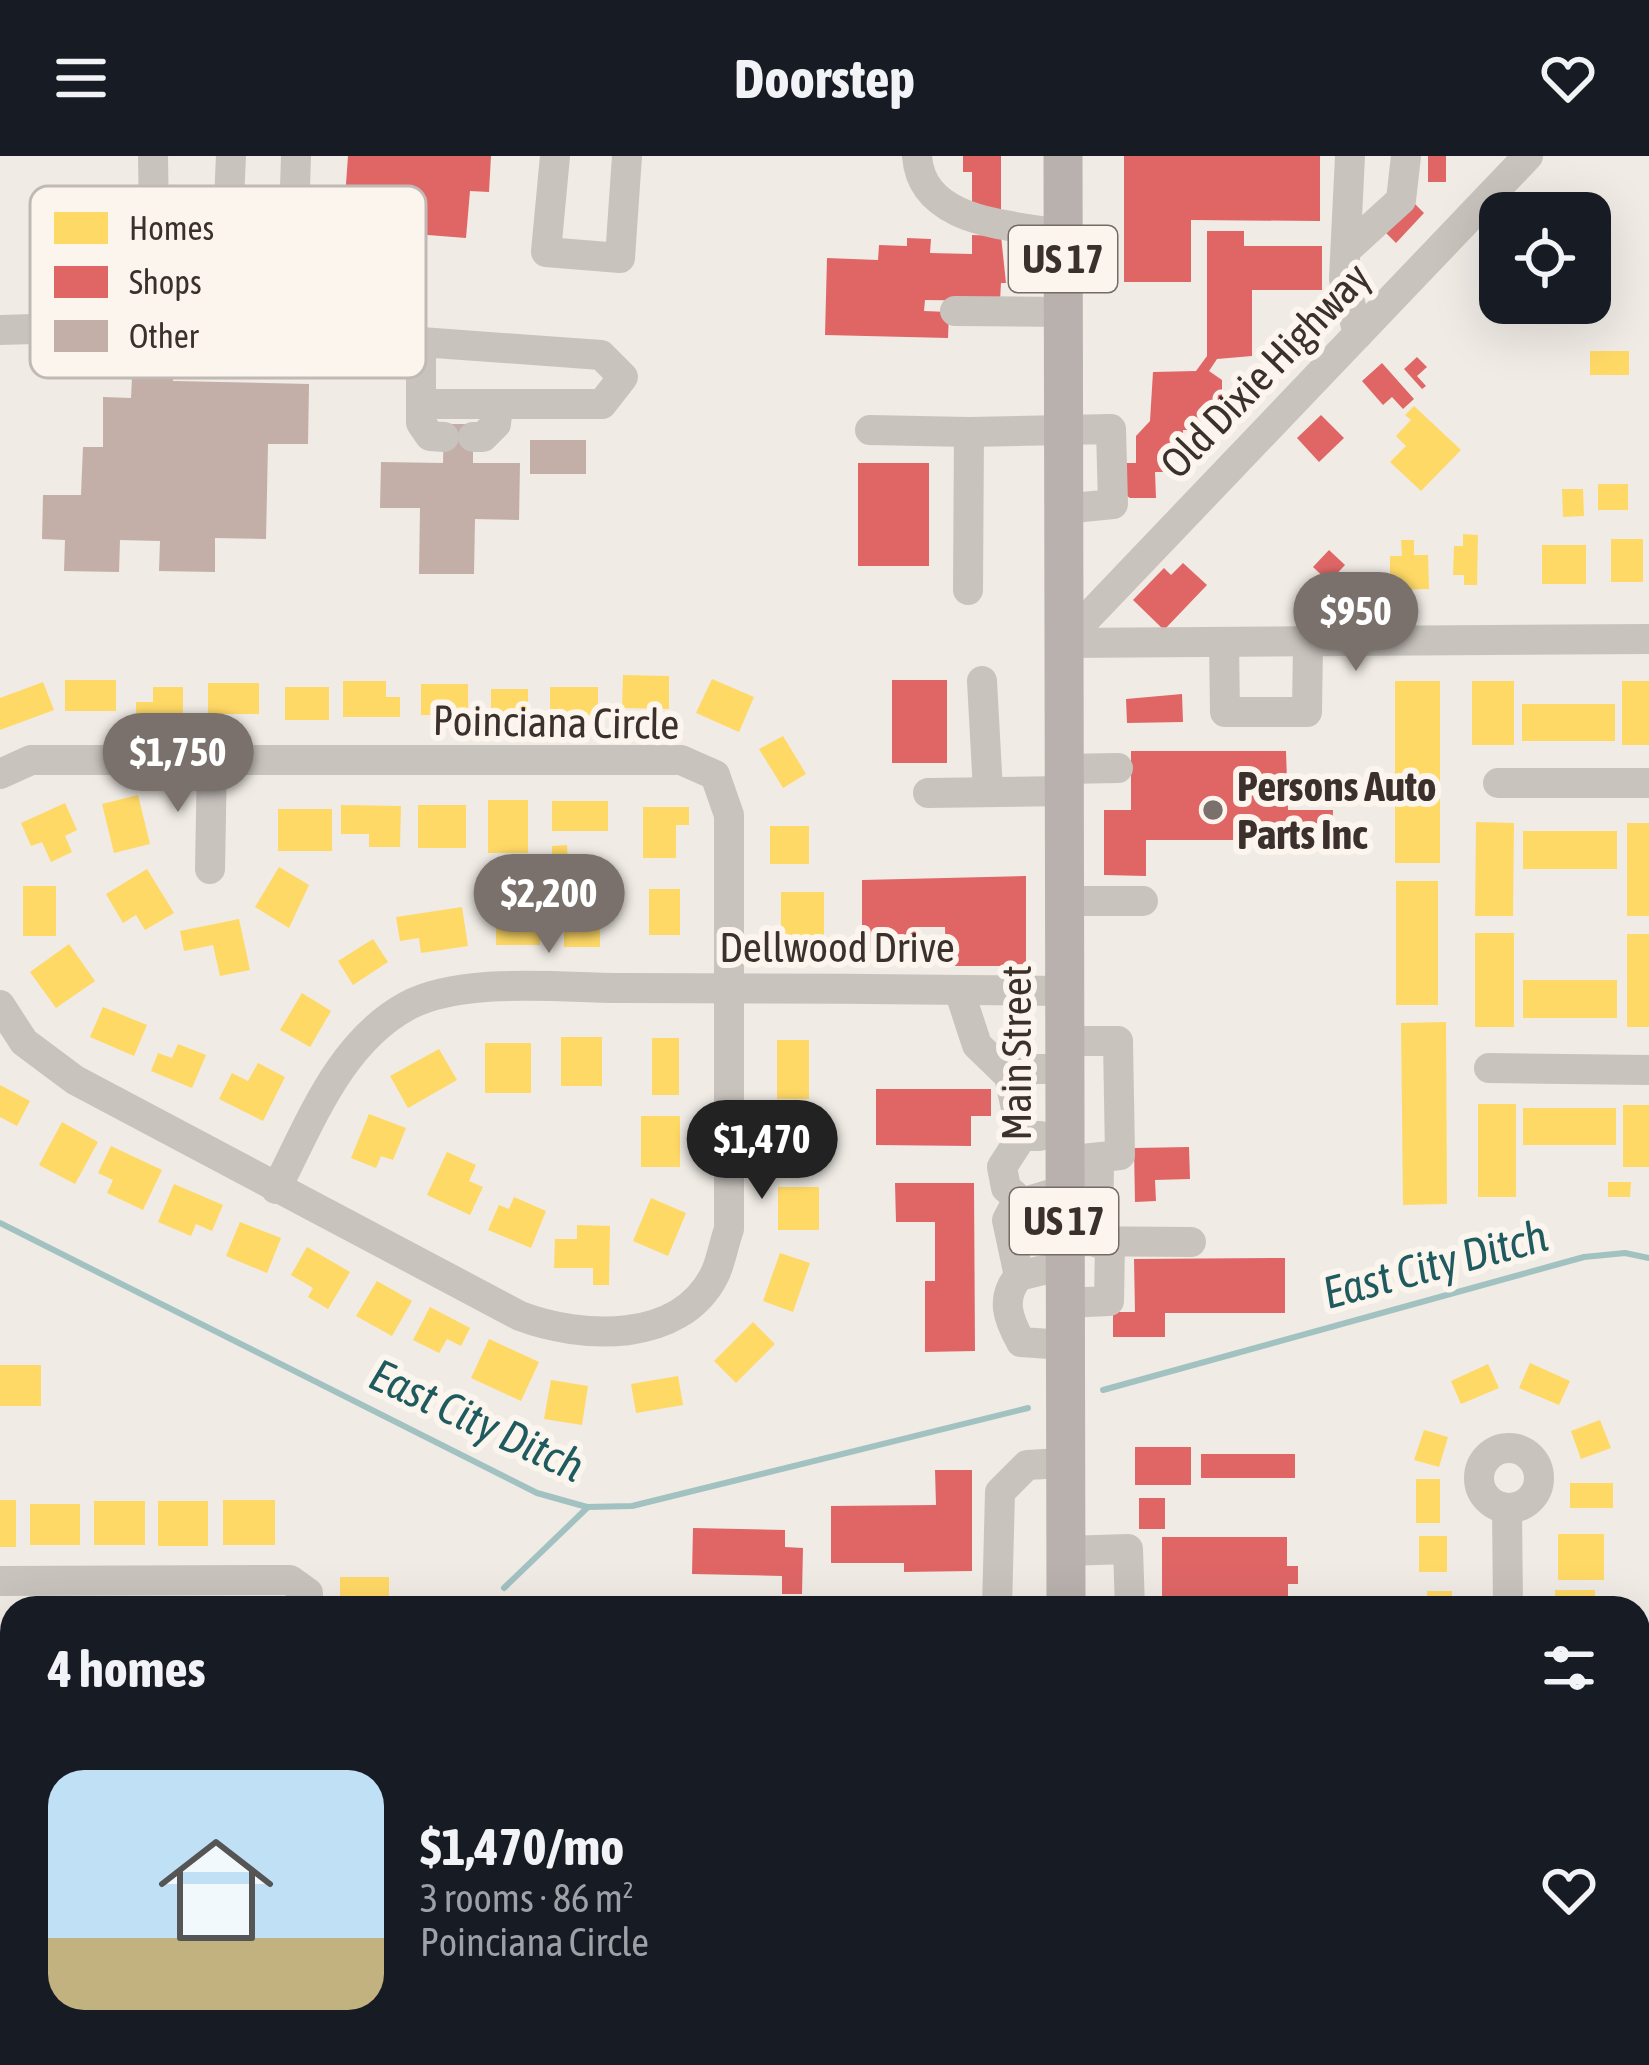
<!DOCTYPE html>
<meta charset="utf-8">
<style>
:root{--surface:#171b24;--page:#20242c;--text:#f1f3f6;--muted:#9ea1a6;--line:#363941;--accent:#7a716c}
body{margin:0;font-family:"Asap Condensed",sans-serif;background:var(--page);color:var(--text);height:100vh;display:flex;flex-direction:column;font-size:45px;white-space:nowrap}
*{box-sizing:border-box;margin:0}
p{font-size:39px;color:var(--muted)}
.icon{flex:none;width:66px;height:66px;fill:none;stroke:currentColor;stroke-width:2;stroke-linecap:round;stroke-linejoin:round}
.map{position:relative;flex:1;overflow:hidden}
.sheet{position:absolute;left:0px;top:1440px;width:1650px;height:471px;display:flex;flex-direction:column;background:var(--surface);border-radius:36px 36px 0 0;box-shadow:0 12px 48px #0002}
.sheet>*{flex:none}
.controls{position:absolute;left:1479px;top:36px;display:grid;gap:24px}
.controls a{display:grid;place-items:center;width:132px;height:132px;border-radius:24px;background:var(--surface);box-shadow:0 12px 48px #0002;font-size:60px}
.price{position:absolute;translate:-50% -102px;padding:0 27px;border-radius:42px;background:var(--accent);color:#fff;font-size:39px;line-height:78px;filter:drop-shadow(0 3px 6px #0008)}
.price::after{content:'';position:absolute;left:50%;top:72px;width:36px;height:27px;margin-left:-18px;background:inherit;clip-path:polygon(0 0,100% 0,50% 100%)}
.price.selected{background:#222;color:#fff}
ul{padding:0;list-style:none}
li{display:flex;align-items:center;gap:36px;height:300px;padding:0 48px}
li+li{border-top:3px solid var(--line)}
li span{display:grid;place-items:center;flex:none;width:336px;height:240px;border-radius:36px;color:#555}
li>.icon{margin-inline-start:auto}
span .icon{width:144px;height:144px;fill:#fffc;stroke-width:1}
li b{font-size:51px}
h2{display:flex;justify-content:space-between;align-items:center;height:144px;padding:0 48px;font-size:51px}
header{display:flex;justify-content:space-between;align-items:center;height:156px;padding:0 48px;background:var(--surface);font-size:54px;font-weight:700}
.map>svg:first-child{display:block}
.homes{fill:#ffd966}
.shops{fill:#e06666}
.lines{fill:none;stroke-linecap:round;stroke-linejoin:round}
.stream{stroke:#a1c2c1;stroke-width:6}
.building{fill:#c3afa7}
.minor{stroke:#c9c3be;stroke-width:30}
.major{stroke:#b8b1ad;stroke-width:39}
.poi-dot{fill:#7a716c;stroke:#fbf5ee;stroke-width:4.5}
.labels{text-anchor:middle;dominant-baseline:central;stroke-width:12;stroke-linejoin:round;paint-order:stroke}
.shield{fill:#fbf5ee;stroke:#756b66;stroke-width:3}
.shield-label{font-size:39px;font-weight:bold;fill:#3b302b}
.street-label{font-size:42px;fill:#3b302b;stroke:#fbf5ee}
.poi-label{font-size:42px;font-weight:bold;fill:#3b302b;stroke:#fbf5ee;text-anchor:start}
.water-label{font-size:45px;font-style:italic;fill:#1f5a5e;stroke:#fbf5ee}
.key{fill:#fbf5ee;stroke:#c1bab4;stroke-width:3}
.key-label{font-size:33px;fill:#3b302b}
</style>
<header><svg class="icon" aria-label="menu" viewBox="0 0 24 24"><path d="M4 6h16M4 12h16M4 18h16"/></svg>Doorstep<svg class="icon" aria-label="heart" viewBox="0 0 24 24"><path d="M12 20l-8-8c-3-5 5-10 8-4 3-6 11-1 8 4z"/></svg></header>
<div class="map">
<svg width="1649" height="1909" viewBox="0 0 1649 1909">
<rect width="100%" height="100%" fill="#f0ebe5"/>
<g class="homes">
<rect x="1590" y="195" width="39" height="24"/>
<polygon points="1414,250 1461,294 1421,335 1390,306 1406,290 1396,280 1411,264 1405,259"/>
<rect x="1598" y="328" width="30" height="26"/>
<polygon points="1562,333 1583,333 1584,360 1563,361"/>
<polygon points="1463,378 1478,379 1477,429 1464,429 1464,419 1453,419 1454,390 1463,390"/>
<rect x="1611" y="383" width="32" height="43"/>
<polygon points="1401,384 1414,384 1414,399 1428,399 1429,433 1390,434 1390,400 1402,400"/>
<rect x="1542" y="389" width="44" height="39"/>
<polygon points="623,519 669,520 669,553 622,552"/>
<polygon points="712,523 754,541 739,576 696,557"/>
<rect x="65" y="524" width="51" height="31"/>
<polygon points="343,525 386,525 386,541 400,541 400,561 343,561"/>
<rect x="1395" y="525" width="45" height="182"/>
<rect x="1472" y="525" width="42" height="64"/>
<rect x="1622" y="525" width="27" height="64"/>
<polygon points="43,526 54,554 0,574 0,542"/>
<rect x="208" y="527" width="51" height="31"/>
<rect x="421" y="528" width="47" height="31"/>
<polygon points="153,531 183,531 183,563 136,563 136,546 153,546"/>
<rect x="285" y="531" width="44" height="33"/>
<rect x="550" y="531" width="48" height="30"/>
<rect x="491" y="533" width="37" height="33"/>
<rect x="1522" y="548" width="93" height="37"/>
<polygon points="783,580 806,618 783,632 759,593"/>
<polygon points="138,639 150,688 114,697 102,648"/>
<rect x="488" y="644" width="40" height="53"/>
<rect x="552" y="645" width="56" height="30"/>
<polygon points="65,647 77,674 65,680 72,696 51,706 42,686 31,690 21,667"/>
<polygon points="341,649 401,650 400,691 369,691 369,678 341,678"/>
<rect x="418" y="649" width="48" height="43"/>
<polygon points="643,651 689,651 689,669 676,669 676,702 643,702"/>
<rect x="278" y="653" width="54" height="42"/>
<polygon points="1476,666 1514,667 1513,760 1475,760"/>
<rect x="1627" y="667" width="22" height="93"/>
<rect x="770" y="670" width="39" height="38"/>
<rect x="1523" y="675" width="94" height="38"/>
<polygon points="567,689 568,712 552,712 552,690"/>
<polygon points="279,711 309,729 289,772 255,751"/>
<polygon points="147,713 174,757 145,774 136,759 123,767 106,738"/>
<rect x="1396" y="725" width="42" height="124"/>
<rect x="23" y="730" width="33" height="50"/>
<rect x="649" y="733" width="31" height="46"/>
<rect x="781" y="736" width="43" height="53"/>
<rect x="564" y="741" width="36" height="50"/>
<polygon points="462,751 468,790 421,797 419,782 400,785 396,761"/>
<rect x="496" y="756" width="44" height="33"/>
<polygon points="239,763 250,814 220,820 213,789 184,795 180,775"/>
<rect x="1475" y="777" width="39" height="94"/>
<rect x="1627" y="778" width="22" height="93"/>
<polygon points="373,783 388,806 353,829 338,805"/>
<polygon points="69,788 95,825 56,852 30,816"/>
<rect x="1523" y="824" width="94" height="38"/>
<polygon points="302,837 331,855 310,891 280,874"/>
<polygon points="103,851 147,869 134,900 90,881"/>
<polygon points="1446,866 1447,1048 1403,1049 1401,867"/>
<rect x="561" y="881" width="41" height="49"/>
<rect x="652" y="882" width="27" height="57"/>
<rect x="777" y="884" width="32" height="59"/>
<rect x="485" y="887" width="46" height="50"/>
<polygon points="178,888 206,899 192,932 151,915 158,897 172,902"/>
<polygon points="439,893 457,924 408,952 390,920"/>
<polygon points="258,907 285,921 263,965 219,943 232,917 248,925"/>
<polygon points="0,929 30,945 17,970 0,961"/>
<rect x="1478" y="948" width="38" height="93"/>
<rect x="1623" y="949" width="26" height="62"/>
<rect x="1523" y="952" width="93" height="37"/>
<polygon points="369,958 406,972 393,1004 381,1000 376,1012 351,1002"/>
<rect x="641" y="960" width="39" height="51"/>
<rect x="779" y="962" width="39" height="38"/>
<polygon points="62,966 98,986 75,1028 39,1009"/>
<polygon points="111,990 162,1014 143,1054 107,1037 113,1024 98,1017"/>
<polygon points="447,996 476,1009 469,1025 483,1031 470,1059 427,1039"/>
<polygon points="1608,1026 1631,1026 1630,1041 1608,1041"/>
<polygon points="174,1028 223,1049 212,1075 196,1068 191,1080 158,1066"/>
<rect x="778" y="1031" width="41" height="43"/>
<polygon points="514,1041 546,1055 531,1092 488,1074 499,1049 509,1053"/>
<polygon points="651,1042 686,1057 668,1100 633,1085"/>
<polygon points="240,1066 281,1082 267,1117 226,1100"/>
<polygon points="577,1069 610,1070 609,1129 593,1129 593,1112 554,1112 555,1083 577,1083"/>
<polygon points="307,1091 350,1116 328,1153 308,1141 313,1132 291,1119"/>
<polygon points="780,1097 810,1107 793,1156 763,1145"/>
<polygon points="377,1125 412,1145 392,1180 356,1160"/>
<polygon points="430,1151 470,1172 461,1190 447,1183 439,1197 413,1184"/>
<polygon points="753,1166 775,1188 736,1227 714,1205"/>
<polygon points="489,1183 539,1206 521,1245 471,1222"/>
<polygon points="1530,1207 1570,1225 1559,1249 1519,1232"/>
<polygon points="1488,1208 1499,1232 1461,1248 1451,1225"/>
<rect x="0" y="1209" width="41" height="41"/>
<polygon points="678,1220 683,1249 636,1257 631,1228"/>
<polygon points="551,1224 588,1230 582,1269 544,1263"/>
<polygon points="1600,1264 1611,1292 1581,1303 1571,1275"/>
<polygon points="1424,1274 1448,1281 1439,1311 1414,1304"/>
<rect x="1416" y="1323" width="24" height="44"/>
<rect x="1570" y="1327" width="43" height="25"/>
<rect x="0" y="1344" width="16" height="47"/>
<rect x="223" y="1344" width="52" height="45"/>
<rect x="94" y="1345" width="51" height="44"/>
<rect x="158" y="1345" width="50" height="45"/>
<rect x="30" y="1348" width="50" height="41"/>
<rect x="1558" y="1378" width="46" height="46"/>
<rect x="1419" y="1380" width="28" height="36"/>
<rect x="340" y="1421" width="49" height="31"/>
<rect x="1555" y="1434" width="40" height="18"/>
<rect x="1427" y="1435" width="25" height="17"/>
<polygon points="361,1899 421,1899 421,1909 362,1909"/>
<polygon points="1551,1900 1597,1901 1597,1909 1551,1909"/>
<rect x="1342" y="1902" width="31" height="7"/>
</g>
<g class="shops">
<polygon points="348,0 491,0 489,36 470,35 466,82 351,73 352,57 344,56"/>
<polygon points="963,0 1001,0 1001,53 972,53 972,16 963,16"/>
<polygon points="1124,0 1320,0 1320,65 1191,64 1191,126 1124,126"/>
<rect x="1428" y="0" width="18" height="26"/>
<polygon points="1575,42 1610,75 1590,95 1590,57 1560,57"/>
<polygon points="1410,43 1424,57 1396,87 1382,73"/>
<polygon points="1207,75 1244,75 1244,90 1322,90 1322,134 1252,134 1252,200 1217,203 1209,215 1222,224 1222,257 1207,257 1195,274 1183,274 1183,292 1165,292 1166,316 1155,316 1156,342 1130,342 1117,333 1117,307 1136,307 1136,280 1150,265 1153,216 1196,215 1207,200"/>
<polygon points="972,79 1001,80 1006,127 1001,127 1000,145 925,144 924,155 949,156 948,182 825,179 827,102 878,104 879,89 907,90 907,82 931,83 930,97 972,98"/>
<polygon points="1417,201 1427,211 1417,220 1426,230 1422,233 1404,213"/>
<polygon points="1382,207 1414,243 1403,253 1392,241 1383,249 1362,225"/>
<polygon points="1321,259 1344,282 1319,306 1297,282"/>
<rect x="858" y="307" width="71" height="103"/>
<polygon points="1329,394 1345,409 1329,426 1313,411"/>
<polygon points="1183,407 1207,429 1164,474 1133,444 1164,412 1171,419"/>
<rect x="892" y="524" width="55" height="83"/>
<polygon points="1182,538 1183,566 1127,567 1126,543"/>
<polygon points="1131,595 1286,595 1288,654 1333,654 1332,684 1146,684 1146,720 1104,719 1104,654 1131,654"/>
<polygon points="1026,720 1026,810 946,810 945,771 916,771 916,796 862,797 862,724"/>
<polygon points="876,933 991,933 991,960 971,960 971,990 876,989"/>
<polygon points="1189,991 1190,1023 1155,1024 1156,1045 1135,1046 1134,992"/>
<polygon points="895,1027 974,1027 975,1195 925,1196 925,1125 935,1125 935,1066 896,1066"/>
<polygon points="1285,1102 1285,1157 1165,1157 1165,1181 1113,1181 1113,1156 1135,1156 1134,1103"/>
<rect x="1135" y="1291" width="56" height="38"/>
<rect x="1201" y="1298" width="94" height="24"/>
<polygon points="935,1314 972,1314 972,1415 904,1416 904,1407 831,1407 831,1350 936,1349"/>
<rect x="1139" y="1342" width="26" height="31"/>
<polygon points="693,1372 785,1374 785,1391 803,1392 802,1438 782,1438 782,1420 692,1418"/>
<polygon points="1162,1381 1287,1381 1287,1410 1298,1410 1298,1428 1288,1428 1288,1452 1162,1452"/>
<rect x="601" y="1899" width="136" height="10"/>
<rect x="1118" y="1899" width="59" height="10"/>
</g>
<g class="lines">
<g class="stream">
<polyline points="0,1067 537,1337 587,1351 632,1350 1028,1252"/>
<polyline points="1103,1234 1584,1101 1625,1097 1649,1102"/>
<polyline points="504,1432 587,1352"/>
<polyline points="490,1909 490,1899"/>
</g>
</g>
<g class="building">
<polygon points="143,183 174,183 173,225 309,228 308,288 268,288 266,383 215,382 215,416 159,415 160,385 120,384 119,416 64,415 65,384 42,383 43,339 81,339 83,291 103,291 103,241 131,242 132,222 143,222"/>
<polygon points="444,268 473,268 473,307 520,307 519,364 475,363 474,418 419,418 420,352 380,352 381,306 443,307"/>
<rect x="530" y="284" width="56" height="34"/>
</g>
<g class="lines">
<g class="minor">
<polyline points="153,0 155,126 188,151 220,161 421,186 421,248 602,248 623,221 601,199 421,186"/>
<polyline points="231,0 227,86 293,97 296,0"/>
<polyline points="555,0 546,96 620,102 627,0"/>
<path d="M 917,0 C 922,69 1012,68 1063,79"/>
<polyline points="1350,0 1344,123 1358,178"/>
<polyline points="1346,94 1401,44 1406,0"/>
<polyline points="955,155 1063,156"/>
<polyline points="101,171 116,192 143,200"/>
<polyline points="0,174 101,171 155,126"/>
<polyline points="174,200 205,190 220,161"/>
<polyline points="421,248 421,267 430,280 444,281"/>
<polyline points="870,274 969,276"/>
<polyline points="473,281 483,281 496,268 498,248"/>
<polyline points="968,434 969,276 1111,273 1113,348 1063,353"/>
<polyline points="1224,486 1225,556 1307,556 1308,486"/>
<polyline points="1063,487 1528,0"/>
<polyline points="1063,487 1649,483"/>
<polyline points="982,525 988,635"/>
<polyline points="1064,613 1118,612"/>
<path d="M 0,618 L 31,604 L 681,604 L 715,619 L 729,659 L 729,1073 C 724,1087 721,1105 715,1118 C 680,1189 581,1183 520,1160 L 75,924 L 24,886 L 0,849"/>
<polyline points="1498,627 1649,627"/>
<polyline points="928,637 1064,635"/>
<polyline points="210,713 212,605"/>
<polyline points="1064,745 1143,745"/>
<polyline points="959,834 977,889 1009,920 1022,980"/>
<polyline points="1489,912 1649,914"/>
<polyline points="1009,920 1029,913 1065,913"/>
<polyline points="1064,1005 1120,999 1118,885 1065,885"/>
<path d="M 276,1033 C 310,968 339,887 407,850 C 463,820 562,832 625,832 C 772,832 918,833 1065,835"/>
<polyline points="1021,1045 1006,1032 1002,1011 1022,980 1040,980"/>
<polyline points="1064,1085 1191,1086"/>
<polyline points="1098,1087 1099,1004"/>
<polyline points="1019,1120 1007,1064 1015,1049 1064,1034"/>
<polyline points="1064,1147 1109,1145 1110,1087"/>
<path d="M 1064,1189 L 1021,1186 C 1008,1163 1000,1142 1019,1120 L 1064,1109"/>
<circle cx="1509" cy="1322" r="30"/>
<polyline points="1507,1352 1508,1452"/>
<polyline points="1065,1395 1128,1393 1130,1452"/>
<polyline points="0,1425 290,1424 308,1437 308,1452"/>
<polyline points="997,1452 1000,1336 1027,1309 1064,1307"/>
<polyline points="0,1659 12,1659"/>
<polyline points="1638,1688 1649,1688"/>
<polyline points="0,1721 12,1722"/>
<polyline points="0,1754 12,1775"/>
<polyline points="586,1899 586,1909"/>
<polyline points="1299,1909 1299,1899"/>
<polyline points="1516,1909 1516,1899"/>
</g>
<g class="major">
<polyline points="1063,0 1066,1452"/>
<polyline points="1064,1909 1064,1899"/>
</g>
</g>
<circle class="poi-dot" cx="1213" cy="654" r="12"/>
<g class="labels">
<g class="shield">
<rect x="1009" y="70" width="108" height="66" rx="9"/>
<rect x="1010" y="1032" width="108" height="66" rx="9"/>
</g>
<g class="shield-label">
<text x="1063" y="103">US 17</text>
<text x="1064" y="1065">US 17</text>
</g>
<g class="street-label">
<text transform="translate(1265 214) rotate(-46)">Old Dixie Highway</text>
<text transform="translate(556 566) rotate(1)">Poinciana Circle</text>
<text x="837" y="791">Dellwood Drive</text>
<text transform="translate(1016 897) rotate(-90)">Main Street</text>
</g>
<g class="poi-label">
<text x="1237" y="630">Persons Auto<tspan x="1237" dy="48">Parts Inc</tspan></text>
</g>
<g class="water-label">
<text transform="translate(1435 1108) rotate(-15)">East City Ditch</text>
<text transform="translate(477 1264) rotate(25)">East City Ditch</text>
</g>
</g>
<rect x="30" y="30" width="396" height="192" rx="18" class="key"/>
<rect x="54" y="56" width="54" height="32" fill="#ffd966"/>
<rect x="54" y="110" width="54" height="32" fill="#e06666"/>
<rect x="54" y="164" width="54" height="32" fill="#c3afa7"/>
<g class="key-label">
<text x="129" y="84">Homes</text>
<text x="129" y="138">Shops</text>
<text x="129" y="192">Other</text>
</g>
</svg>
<div class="controls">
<a><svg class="icon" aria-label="locate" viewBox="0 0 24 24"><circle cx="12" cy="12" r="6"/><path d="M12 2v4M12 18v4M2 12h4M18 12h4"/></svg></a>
</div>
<b class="price" style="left:1356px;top:518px">$950</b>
<b class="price" style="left:178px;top:659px">$1,750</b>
<b class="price" style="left:549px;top:800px">$2,200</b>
<b class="price selected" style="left:762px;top:1046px">$1,470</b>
<section class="sheet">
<h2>4 homes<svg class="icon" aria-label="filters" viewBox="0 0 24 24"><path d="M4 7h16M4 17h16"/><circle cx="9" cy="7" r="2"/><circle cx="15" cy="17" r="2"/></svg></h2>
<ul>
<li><span style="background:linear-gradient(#bfe0f5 70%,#c2b280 0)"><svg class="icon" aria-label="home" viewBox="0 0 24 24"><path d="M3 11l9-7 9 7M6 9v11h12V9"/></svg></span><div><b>$1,470/mo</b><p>3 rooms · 86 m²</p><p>Poinciana Circle</p></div><svg class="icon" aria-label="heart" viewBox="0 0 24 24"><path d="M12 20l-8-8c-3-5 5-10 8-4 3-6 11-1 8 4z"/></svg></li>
</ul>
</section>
</div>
